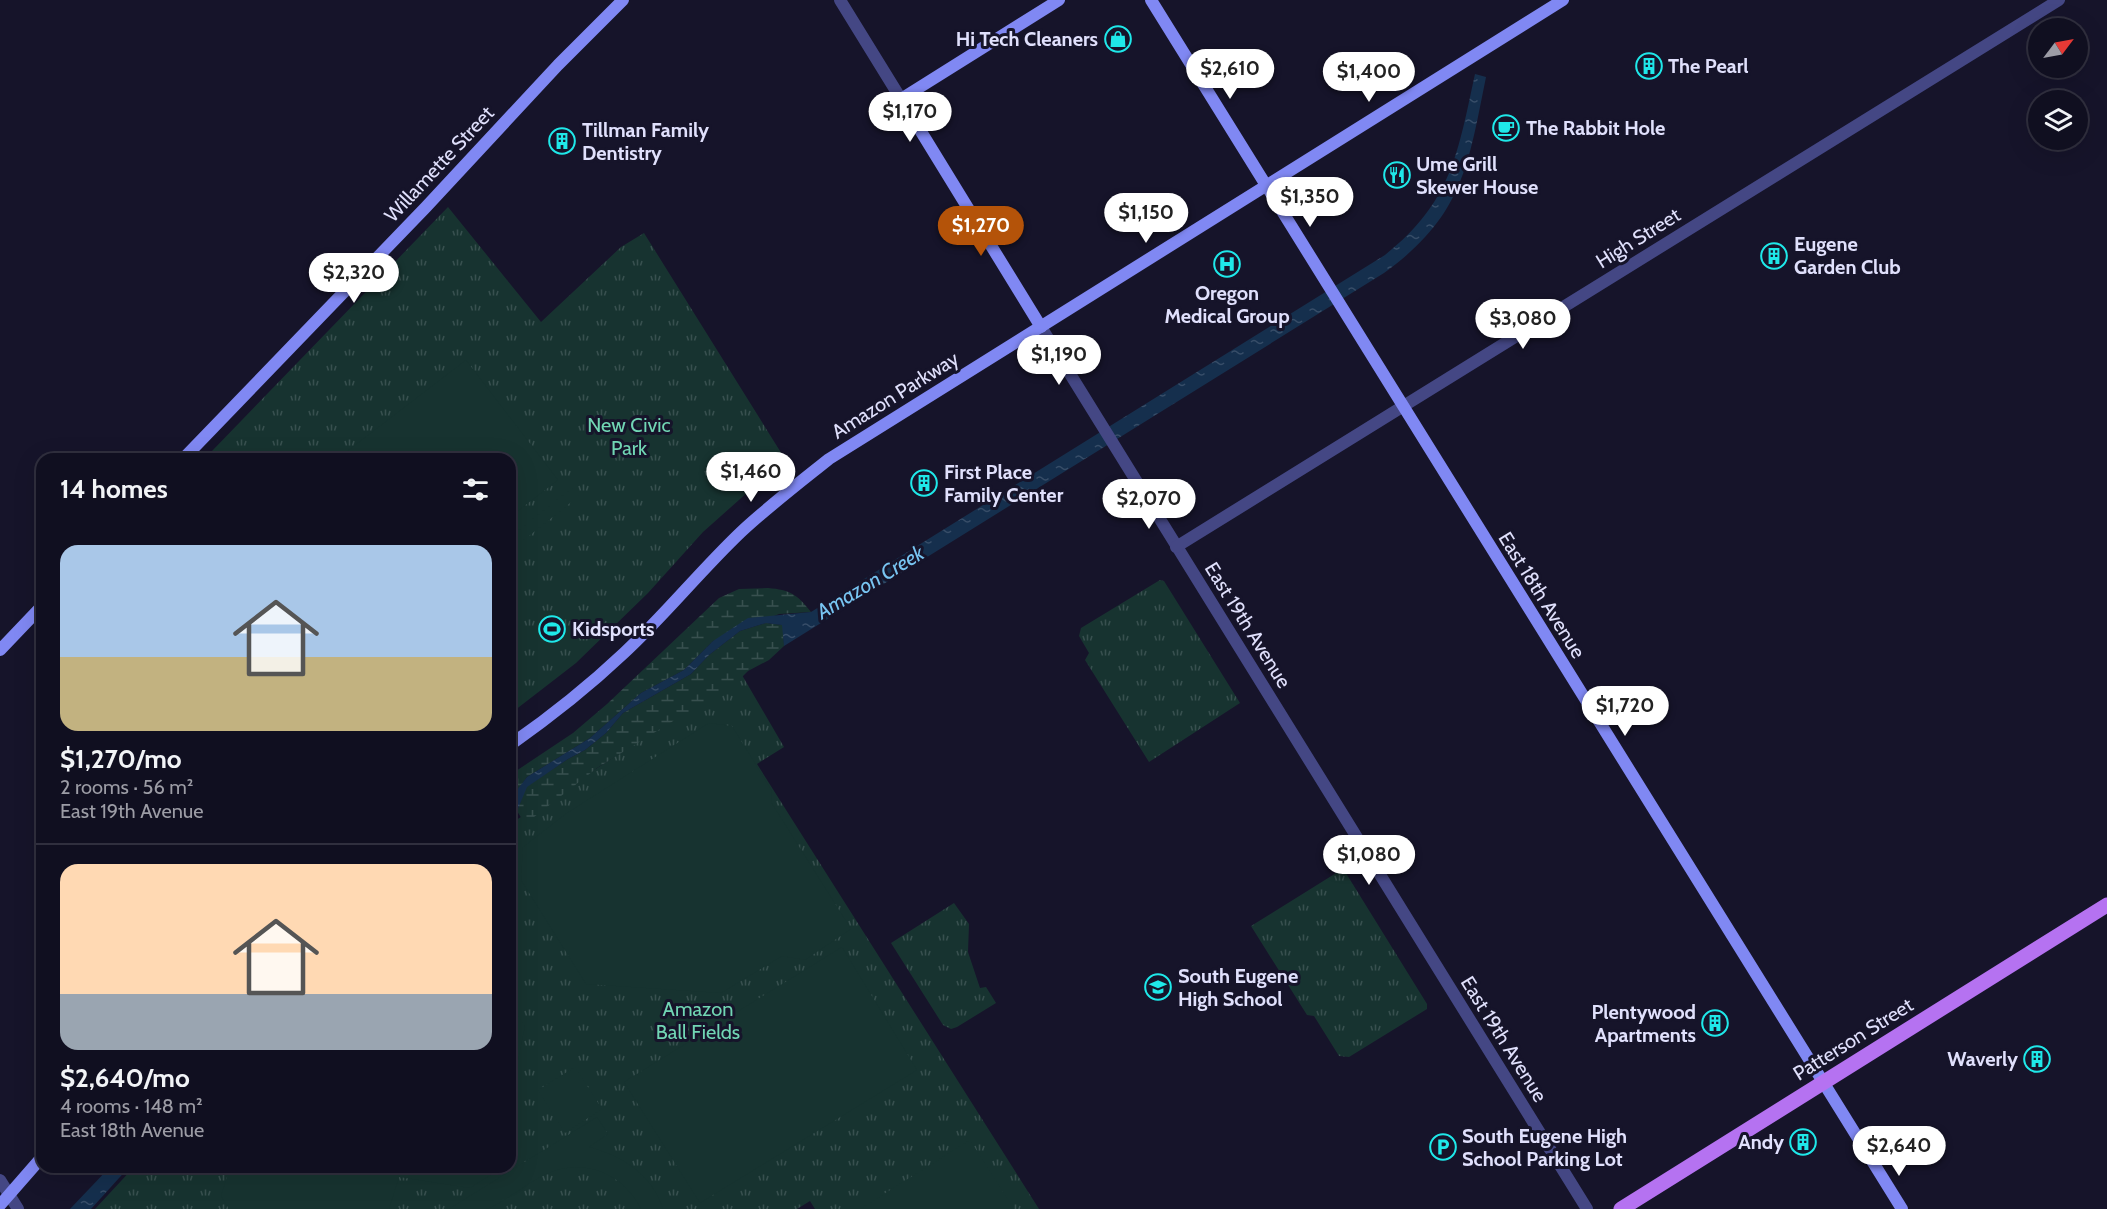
<!DOCTYPE html>
<meta charset="utf-8">
<style>
:root{--surface:#100f20;--page:#1e1d2d;--text:#f1f3f6;--muted:#9c9ca5;--line:#302f3e;--accent:#b45309}
body{margin:0;font-family:Cabin,sans-serif;background:var(--page);color:var(--text);height:100vh;display:flex;flex-direction:column;font-size:22px;white-space:nowrap}
*{box-sizing:border-box;margin:0}
p{font-size:20px;color:var(--muted)}
.icon{flex:none;width:33px;height:33px;fill:none;stroke:currentColor;stroke-width:2;stroke-linecap:round;stroke-linejoin:round}
.map{position:relative;flex:1;overflow:hidden}
.drawer{position:absolute;left:36px;top:453px;width:480px;height:720px;display:flex;flex-direction:column;background:var(--surface);border-radius:18px;box-shadow:0 6px 24px #0002,0 0 0 2px var(--line)}
.drawer>*{flex:none}
.needle{width:39px;rotate:58deg}
.buttons{position:absolute;left:2028px;top:18px;display:grid;gap:12px}
.buttons a{display:grid;place-items:center;width:60px;height:60px;border-radius:50%;background:var(--surface);box-shadow:0 6px 24px #0002,0 0 0 2px var(--line);font-size:30px}
.price{position:absolute;translate:-50% -51px;padding:0 14px;border-radius:21px;background:#fff;color:#222;font-size:20px;line-height:39px;filter:drop-shadow(0 2px 3px #0008)}
.price::after{content:'';position:absolute;left:50%;top:36px;width:18px;height:14px;margin-left:-9px;background:inherit;clip-path:polygon(0 0,100% 0,50% 100%)}
.price.selected{background:var(--accent);color:#fff}
ul{padding:0;list-style:none}
li{display:grid;align-content:center;gap:12px;height:318px;padding:0 24px}
li+li{border-top:2px solid var(--line)}
li span{display:grid;place-items:center;height:186px;border-radius:18px;color:#555}
li>.icon{margin-inline-start:auto}
span .icon{width:108px;height:108px;fill:#fffc;stroke-width:1}
li b{font-size:26px}
h2{display:flex;justify-content:space-between;align-items:center;height:72px;padding:0 24px;font-size:26px}
.map>svg:first-child{display:block}
.grass{fill:url(#grass-tufts)}
.wetland{fill:url(#wetland-marsh)}
.garden{fill:#173330}
.water{fill:url(#water-ripples)}
.lines{fill:none;stroke-linecap:round;stroke-linejoin:round}
.tertiary{stroke:#444784;stroke-width:12}
.secondary{stroke:#8088f3;stroke-width:12}
.primary{stroke:#b572f1;stroke-width:15}
.labels{text-anchor:middle;dominant-baseline:central;stroke-width:6;stroke-linejoin:round;paint-order:stroke}
.poi-label{font-size:20px;font-weight:bold;fill:#e0e0fc;stroke:#16142a;text-anchor:start}
.street-label{font-size:20px;fill:#e0e0fc;stroke:#16142a}
.park-label{font-size:20px;fill:#71d6b4;stroke:#16142a}
.water-label{font-size:21px;font-style:italic;fill:#78c5f2;stroke:#16142a}
</style>
<div class="map">
<svg width="2107" height="1209" viewBox="0 0 2107 1209">
<defs>
<pattern id="grass-tufts" width="24" height="20" patternUnits="userSpaceOnUse" patternTransform="scale(1.5)"><rect width="24" height="20" fill="#173330"/><path d="M3 7l-1-3M5 7V3M7 7l1-3M15 17l-1-3M17 17v-4M19 17l1-3" fill="none" stroke="#38504f"/></pattern>
<pattern id="wetland-marsh" width="20" height="14" patternUnits="userSpaceOnUse" patternTransform="scale(1.5)"><rect width="20" height="14" fill="#173330"/><path d="M1 5h8M5 5V1M11 12h8M15 12V8" fill="none" stroke="#38504f"/></pattern>
<pattern id="water-ripples" width="26" height="14" patternUnits="userSpaceOnUse" patternTransform="scale(1.5)"><rect width="26" height="14" fill="#152f4d"/><path d="M2 4q2-2 4 0t4 0M15 11q2-2 4 0t4 0" fill="none" stroke="#374d68"/></pattern>
</defs>
<rect width="100%" height="100%" fill="#16142a"/>
<g class="grass">
<polygon points="448,207 541,322 621,247 644,233 785,459 703,532 648,593 576,663 510,714 510,459 218,459 212,451"/>
<polygon points="1160,580 1164,581 1240,703 1149,762 1085,660 1089,653 1079,636 1081,628"/>
<polygon points="742,675 784,747 757,764 1039,1209 815,1209 810,1201 797,1209 95,1209 134,1167 510,1167 510,824"/>
<polygon points="1341,870 1344,870 1427,1004 1427,1009 1349,1057 1339,1056 1314,1016 1307,1015 1251,926"/>
<polygon points="954,903 969,924 968,952 980,988 986,987 996,1003 957,1027 951,1029 943,1025 891,943"/>
</g>
<g class="wetland">
<path d="M 768,588 C 790,590 797,594 811,612 L 779,614 L 713,641 L 684,670 L 641,693 L 590,738 L 527,777 L 511,799 L 510,775 L 573,733 L 607,704 L 719,598 L 739,589 Z"/>
<polygon points="766,623 783,625 784,646 769,660 748,671 727,692 678,718 597,768 525,824 517,811 526,787 568,759 585,750 606,733 623,713 691,674 709,655 740,631"/>
</g>
<g class="garden">
<polygon points="466,360 558,480 510,517 510,459 337,459"/>
<polygon points="572,488 579,496 510,551 510,537"/>
<polygon points="709,723 732,726 772,791 771,802 851,929 805,960 782,956 721,993 586,984 521,880 523,847 567,813"/>
<polygon points="842,947 917,1070 700,1203 624,1082"/>
<polygon points="510,1014 518,1016 525,1026 510,1099"/>
<polygon points="575,1067 602,1109 565,1133 538,1090"/>
<path d="M 597,1117 L 608,1134 L 589,1147 C 622,1156 652,1174 663,1209 L 641,1209 C 621,1169 576,1155 537,1179 C 525,1185 497,1207 486,1209 C 474,1209 461,1209 449,1209 Z"/>
<polygon points="970,1140 1014,1209 860,1209"/>
<polygon points="230,1167 496,1167 495,1172 470,1188 399,1177 389,1209 229,1209 221,1196"/>
</g>
<g class="water">
<path d="M 1475,74 L 1486,77 C 1468,166 1463,216 1384,273 L 784,646 L 782,625 L 766,623 L 740,631 L 709,655 L 691,674 L 623,713 L 606,733 L 585,750 L 568,759 L 527,787 L 517,811 L 510,816 L 510,799 L 527,777 L 590,738 L 641,693 L 684,670 L 713,641 L 748,618 L 811,612 L 1385,255 C 1452,202 1458,152 1475,74 Z"/>
<polygon points="110,1167 129,1167 91,1209 70,1209"/>
</g>
<g class="lines">
<g class="tertiary">
<polyline points="840,0 901,99"/>
<polyline points="1041,327 1587,1209"/>
<polyline points="1176,547 2059,0"/>
<polyline points="0,1180 18,1209"/>
</g>
<g class="secondary">
<polyline points="1151,0 1902,1209"/>
<polyline points="1041,327 901,99 1059,0"/>
<polyline points="183,459 426,207 558,65 623,0"/>
<polyline points="0,650 42,606"/>
<path d="M 510,745 C 550,717 588,687 624,653 C 665,615 700,571 741,532 C 769,506 799,483 829,459 L 1563,0"/>
<polyline points="0,1205 42,1157"/>
</g>
<polyline class="primary" points="1621,1209 2107,905"/>
</g>
<defs>
<g id="shop-ring" transform="scale(1.35)"><circle r="9.5" fill="#16142a" stroke="#1fe8e9" stroke-width="1.5"/><path d="M-5-2.5h2.3a2.7 3.5 0 0 1 5.4 0H5L5.5 6h-11ZM-1.5-2.5h3a1.5 2.3 0 0 0-3 0Z" fill="#1fe8e9"/></g>
<g id="building-ring" transform="scale(1.35)"><circle r="9.5" fill="#16142a" stroke="#1fe8e9" stroke-width="1.5"/><path d="M-4-6H4V6H1V3H-1V6H-4ZM-2.5-4.3h1.7v1.8h-1.7ZM.8-4.3h1.7v1.8H.8ZM-2.5-1h1.7V.8h-1.7ZM.8-1h1.7V.8H.8Z" fill="#1fe8e9"/></g>
<g id="cafe-ring" transform="scale(1.35)"><circle r="9.5" fill="#16142a" stroke="#1fe8e9" stroke-width="1.5"/><path d="M-5.5-4.5H6V0H3Q3 3.5 0 3.5H-2.5Q-5.5 3.5-5.5 0ZM3-3.2v2h1.7v-2ZM-6 4.5H4V6H-6Z" fill="#1fe8e9"/></g>
<g id="restaurant-ring" transform="scale(1.35)"><circle r="9.5" fill="#16142a" stroke="#1fe8e9" stroke-width="1.5"/><path d="M-5-6h1v4h1v-4h1v4h1v-4h1v5L-1.5 .5V6h-2V.5L-5-1ZM5-6V6H3V1.5H1.5Q1.5-4 5-6Z" fill="#1fe8e9"/></g>
<g id="hospital-ring" transform="scale(1.35)"><circle r="9.5" fill="#16142a" stroke="#1fe8e9" stroke-width="1.5"/><path d="M-5-5h3v3.5h4V-5h3V5h-3V1.5h-4V5h-3Z" fill="#1fe8e9"/></g>
<g id="stadium-ring" transform="scale(1.35)"><circle r="9.5" fill="#16142a" stroke="#1fe8e9" stroke-width="1.5"/><path d="M0-5a6.5 5 0 1 0 0 10a6.5 5 0 1 0 0-10ZM-3.5-1.8h7v3.6h-7Z" fill="#1fe8e9"/></g>
<g id="school-ring" transform="scale(1.35)"><circle r="9.5" fill="#16142a" stroke="#1fe8e9" stroke-width="1.5"/><path d="M0-5L7-2L0 1L-7-2ZM-4 1L0 2.5L4 1V4Q0 6-4 4Z" fill="#1fe8e9"/></g>
<g id="parking-ring" transform="scale(1.35)"><circle r="9.5" fill="#16142a" stroke="#1fe8e9" stroke-width="1.5"/><path d="M-3.5-5.5H1a3.5 3.5 0 0 1 0 7H-1V5.5H-3.5ZM-1-3.4V-.6H.8a1.4 1.4 0 0 0 0-2.8Z" fill="#1fe8e9"/></g>
</defs>
<g fill-rule="evenodd">
<use href="#shop-ring" x="1118" y="39"/>
<use href="#building-ring" x="1649" y="66"/>
<use href="#cafe-ring" x="1506" y="128"/>
<use href="#building-ring" x="562" y="141"/>
<use href="#restaurant-ring" x="1397" y="175"/>
<use href="#building-ring" x="1774" y="256"/>
<use href="#hospital-ring" x="1227" y="264"/>
<use href="#building-ring" x="924" y="483"/>
<use href="#stadium-ring" x="552" y="629"/>
<use href="#school-ring" x="1158" y="987"/>
<use href="#building-ring" x="1715" y="1023"/>
<use href="#building-ring" x="2037" y="1059"/>
<use href="#building-ring" x="1803" y="1142"/>
<use href="#parking-ring" x="1443" y="1147"/>
</g>
<g class="labels">
<g class="poi-label">
<text x="1098" y="39" text-anchor="end">Hi Tech Cleaners</text>
<text x="1668" y="66">The Pearl</text>
<text x="1526" y="128">The Rabbit Hole</text>
<text x="582" y="130">Tillman Family<tspan x="582" dy="23">Dentistry</tspan></text>
<text x="1416" y="164">Ume Grill<tspan x="1416" dy="23">Skewer House</tspan></text>
<text x="1794" y="244">Eugene<tspan x="1794" dy="23">Garden Club</tspan></text>
<text x="1227" y="293" text-anchor="middle">Oregon<tspan x="1227" dy="23">Medical Group</tspan></text>
<text x="944" y="472">First Place<tspan x="944" dy="23">Family Center</tspan></text>
<text x="572" y="629">Kidsports</text>
<text x="1178" y="976">South Eugene<tspan x="1178" dy="23">High School</tspan></text>
<text x="1696" y="1012" text-anchor="end">Plentywood<tspan x="1696" dy="23">Apartments</tspan></text>
<text x="2018" y="1059" text-anchor="end">Waverly</text>
<text x="1462" y="1136">South Eugene High<tspan x="1462" dy="23">School Parking Lot</tspan></text>
<text x="1784" y="1142" text-anchor="end">Andy</text>
</g>
<g class="street-label">
<text transform="translate(439 164) rotate(-47)">Willamette Street</text>
<text transform="translate(1638 238) rotate(-32)">High Street</text>
<text transform="translate(895 395) rotate(-32)">Amazon Parkway</text>
<text transform="translate(1542 595) rotate(58)">East 18th Avenue</text>
<text transform="translate(1248 625) rotate(58)">East 19th Avenue</text>
<text transform="translate(1504 1039) rotate(58)">East 19th Avenue</text>
<text transform="translate(1853 1039) rotate(-32)">Patterson Street</text>
</g>
<g class="park-label">
<text x="629" y="425">New Civic<tspan x="629" dy="23">Park</tspan></text>
<text x="698" y="1009">Amazon<tspan x="698" dy="23">Ball Fields</tspan></text>
</g>
<g class="water-label">
<text transform="translate(870 582) rotate(-31)">Amazon Creek</text>
</g>
</g>
</svg>
<div class="buttons">
<a><svg class="needle" viewBox="-14 -14 28 28"><path d="M0-13l5 13h-10z" fill="#e53935"/><path d="M0 13l5-13h-10z" fill="#9c9ca5"/></svg></a>
<a><svg class="icon" aria-label="layers" viewBox="0 0 24 24"><path d="M12 4l9 5-9 5-9-5zM3 14l9 5 9-5"/></svg></a>
</div>
<b class="price" style="left:1230px;top:100px">$2,610</b>
<b class="price" style="left:1369px;top:103px">$1,400</b>
<b class="price" style="left:910px;top:143px">$1,170</b>
<b class="price" style="left:1310px;top:228px">$1,350</b>
<b class="price" style="left:1146px;top:244px">$1,150</b>
<b class="price selected" style="left:981px;top:257px">$1,270</b>
<b class="price" style="left:354px;top:304px">$2,320</b>
<b class="price" style="left:1523px;top:350px">$3,080</b>
<b class="price" style="left:1059px;top:386px">$1,190</b>
<b class="price" style="left:751px;top:503px">$1,460</b>
<b class="price" style="left:1149px;top:530px">$2,070</b>
<b class="price" style="left:1625px;top:737px">$1,720</b>
<b class="price" style="left:1369px;top:886px">$1,080</b>
<b class="price" style="left:1899px;top:1177px">$2,640</b>
<section class="drawer">
<h2>14 homes<svg class="icon" aria-label="filters" viewBox="0 0 24 24"><path d="M4 7h16M4 17h16"/><circle cx="9" cy="7" r="2"/><circle cx="15" cy="17" r="2"/></svg></h2>
<ul>
<li><span style="background:linear-gradient(#a9c7e8 60%,#c2b280 0)"><svg class="icon" aria-label="home" viewBox="0 0 24 24"><path d="M3 11l9-7 9 7M6 9v11h12V9"/></svg></span><div><b>$1,270/mo</b><p>2 rooms · 56 m²</p><p>East 19th Avenue</p></div></li>
<li><span style="background:linear-gradient(#ffd9b3 70%,#9aa5b1 0)"><svg class="icon" aria-label="home" viewBox="0 0 24 24"><path d="M3 11l9-7 9 7M6 9v11h12V9"/></svg></span><div><b>$2,640/mo</b><p>4 rooms · 148 m²</p><p>East 18th Avenue</p></div></li>
</ul>
</section>
</div>
